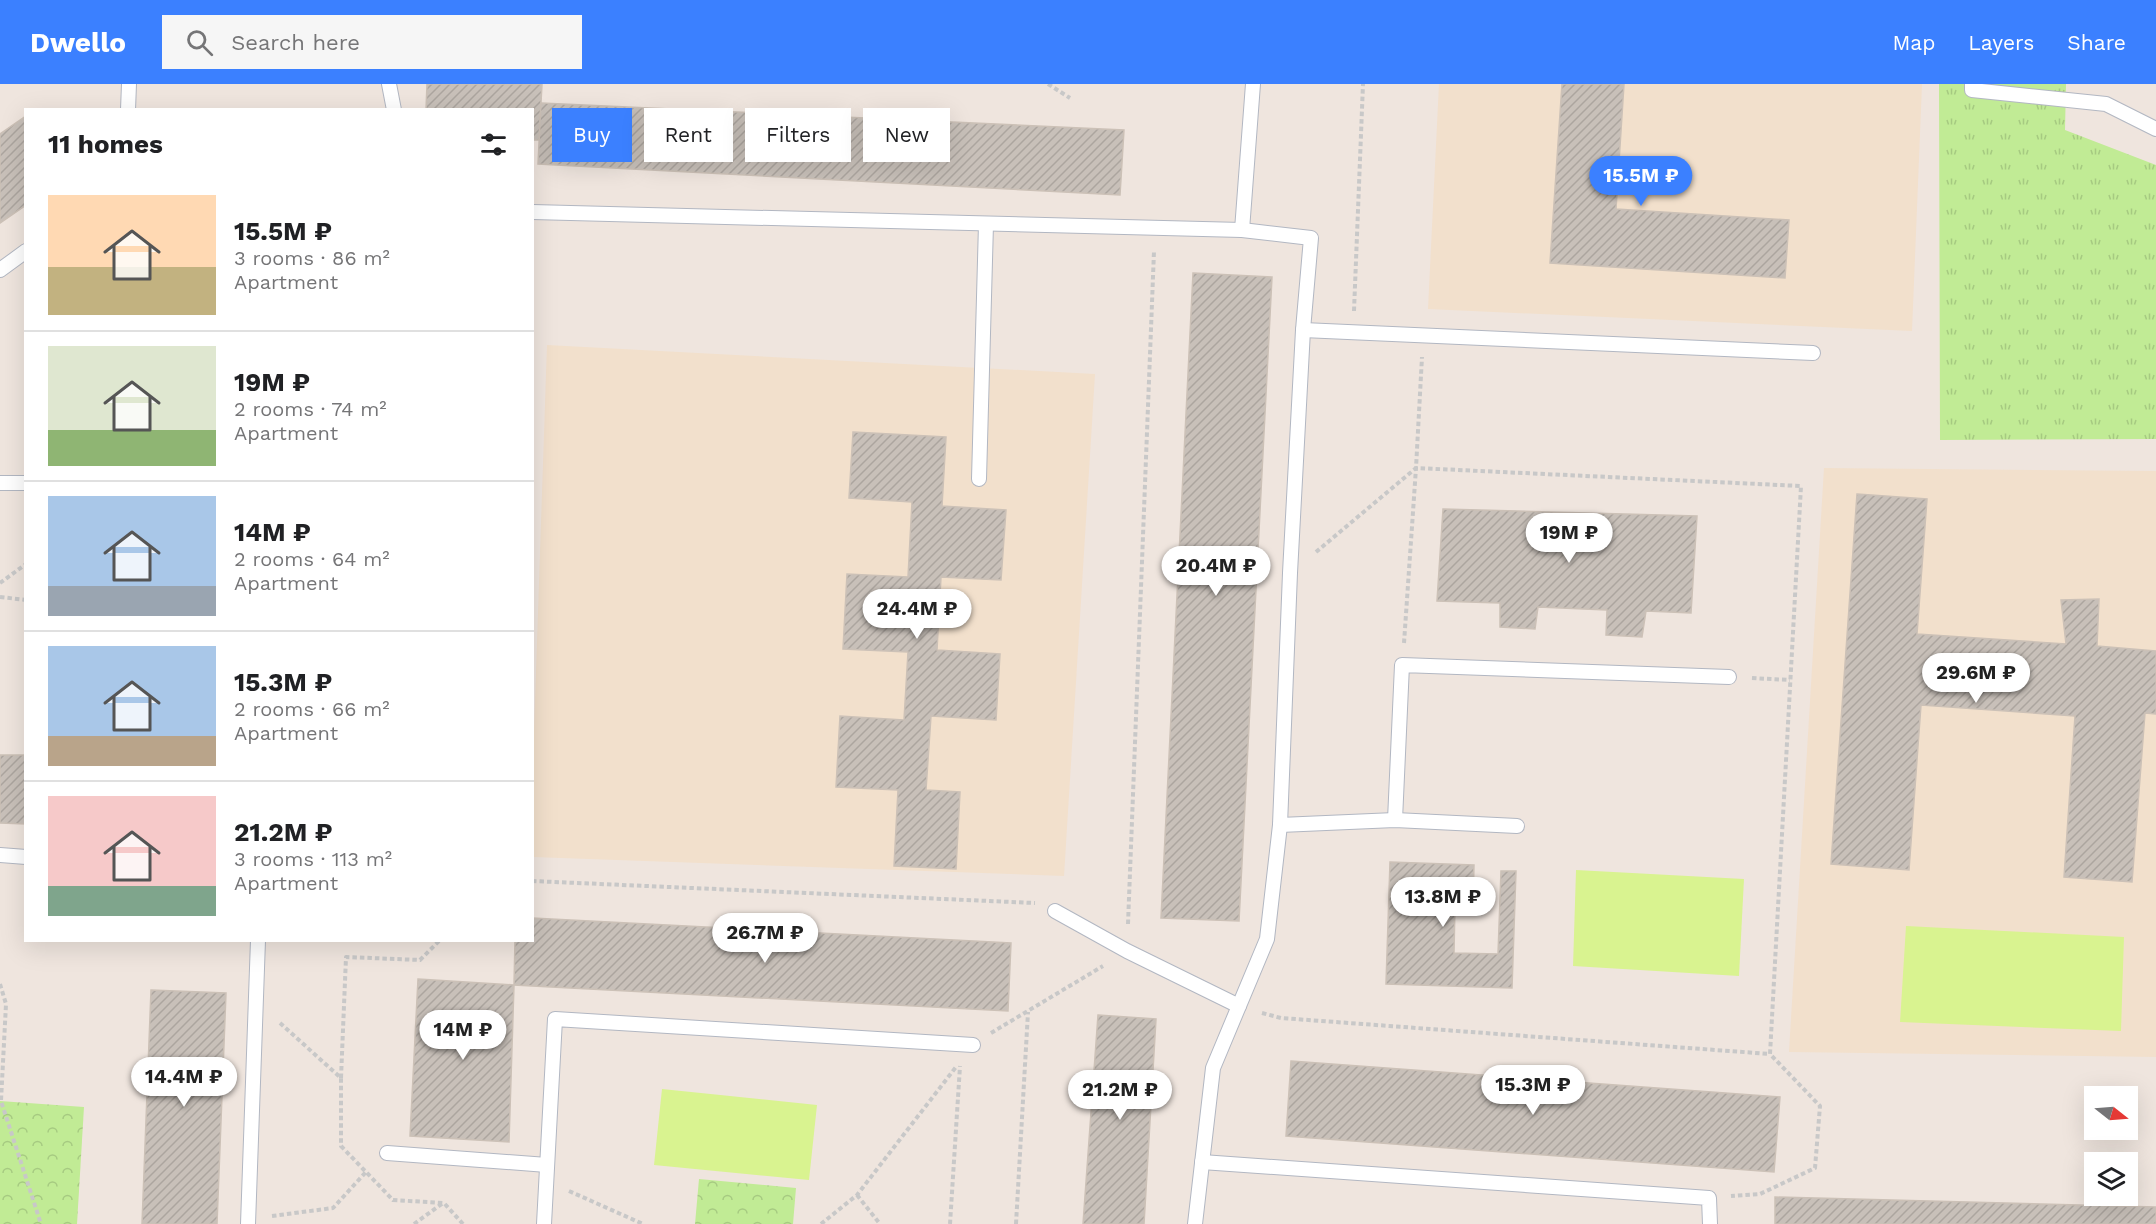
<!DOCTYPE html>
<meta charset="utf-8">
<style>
:root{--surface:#fff;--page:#f6f6f6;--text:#202124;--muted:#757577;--line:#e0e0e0;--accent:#3b80ff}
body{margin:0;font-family:"Work Sans",sans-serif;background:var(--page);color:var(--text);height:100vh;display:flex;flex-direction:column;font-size:22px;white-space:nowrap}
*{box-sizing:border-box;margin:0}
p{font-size:20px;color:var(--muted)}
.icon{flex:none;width:33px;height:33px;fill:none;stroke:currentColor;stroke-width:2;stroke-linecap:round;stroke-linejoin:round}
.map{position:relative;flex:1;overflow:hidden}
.side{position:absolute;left:24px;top:24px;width:510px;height:834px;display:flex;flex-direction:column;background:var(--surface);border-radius:0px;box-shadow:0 6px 24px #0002}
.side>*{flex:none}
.hud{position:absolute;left:552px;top:24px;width:570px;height:54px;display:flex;gap:12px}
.needle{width:39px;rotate:107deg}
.controls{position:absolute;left:2084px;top:1002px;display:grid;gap:12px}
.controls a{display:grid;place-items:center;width:54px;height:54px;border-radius:0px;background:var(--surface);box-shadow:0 6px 24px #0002;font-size:30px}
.price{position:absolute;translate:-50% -51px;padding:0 14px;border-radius:21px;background:#fff;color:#222;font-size:20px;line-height:39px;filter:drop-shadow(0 2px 3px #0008)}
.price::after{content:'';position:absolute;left:50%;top:36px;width:18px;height:14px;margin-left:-9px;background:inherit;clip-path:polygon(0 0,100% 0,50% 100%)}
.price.current{background:var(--accent);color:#fff}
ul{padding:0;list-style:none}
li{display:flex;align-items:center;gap:18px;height:150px;padding:0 24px}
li+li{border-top:2px solid var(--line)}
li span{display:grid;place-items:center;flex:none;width:168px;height:120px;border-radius:0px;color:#555}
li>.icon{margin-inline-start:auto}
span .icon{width:72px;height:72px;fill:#fffc;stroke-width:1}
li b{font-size:26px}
h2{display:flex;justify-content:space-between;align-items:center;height:72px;padding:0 24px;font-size:26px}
.pill{padding:0 21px;border-radius:0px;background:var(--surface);box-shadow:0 6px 24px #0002;font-size:21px;line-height:54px}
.pill.current{background:var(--accent);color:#fff}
header{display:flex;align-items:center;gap:36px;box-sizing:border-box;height:84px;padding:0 30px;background:var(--accent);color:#fff}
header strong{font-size:28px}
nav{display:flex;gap:33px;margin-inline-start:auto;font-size:21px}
.search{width:420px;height:54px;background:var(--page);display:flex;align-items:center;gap:15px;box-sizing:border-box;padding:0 21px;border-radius:0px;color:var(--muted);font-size:22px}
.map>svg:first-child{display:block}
.education{fill:#f2e0cc}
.grass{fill:url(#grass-tufts)}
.park{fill:url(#park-crowns)}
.pitch{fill:#d9f390}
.building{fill:url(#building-hatch);stroke:#ccc1b7;stroke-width:1.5}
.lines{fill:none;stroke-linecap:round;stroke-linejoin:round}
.service-casing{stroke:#b2b7c2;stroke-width:16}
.path{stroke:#c8c8c8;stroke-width:4;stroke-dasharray:4.5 3;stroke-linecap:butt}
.service{stroke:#fff;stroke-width:14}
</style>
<header>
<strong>Dwello</strong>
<div class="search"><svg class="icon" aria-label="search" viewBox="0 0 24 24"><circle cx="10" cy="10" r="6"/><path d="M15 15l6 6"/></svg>Search here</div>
<nav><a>Map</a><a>Layers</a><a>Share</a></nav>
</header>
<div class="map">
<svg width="2156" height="1140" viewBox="0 0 2156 1140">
<defs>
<pattern id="grass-tufts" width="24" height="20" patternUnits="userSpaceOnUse" patternTransform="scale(1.5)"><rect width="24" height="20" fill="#c1eb95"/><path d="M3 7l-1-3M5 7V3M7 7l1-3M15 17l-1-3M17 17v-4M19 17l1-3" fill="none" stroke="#a6ca81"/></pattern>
<pattern id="park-crowns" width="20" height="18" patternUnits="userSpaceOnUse" patternTransform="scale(1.5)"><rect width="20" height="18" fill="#c1eb95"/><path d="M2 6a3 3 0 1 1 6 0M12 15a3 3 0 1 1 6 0" fill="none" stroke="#a6ca81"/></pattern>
<pattern id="building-hatch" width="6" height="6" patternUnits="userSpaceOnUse" patternTransform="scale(1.5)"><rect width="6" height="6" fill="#c8c0b9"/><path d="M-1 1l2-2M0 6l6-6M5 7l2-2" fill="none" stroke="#aca59f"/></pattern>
</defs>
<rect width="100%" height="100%" fill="#efe5de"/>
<g class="education">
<polygon points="1439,0 1922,0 1912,247 1428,225"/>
<polygon points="547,261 1095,290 1064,792 533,773 533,677"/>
<polygon points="1824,384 2156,387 2156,973 1789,968"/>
</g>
<polygon class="grass" points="1939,0 2066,0 2065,46 2156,81 2156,355 1940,356"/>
<g class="park">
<polygon points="0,1017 84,1023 77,1140 0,1140"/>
<polygon points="699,1095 796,1104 793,1140 695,1140"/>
</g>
<g class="pitch">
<polygon points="1576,786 1744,795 1739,892 1573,882"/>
<polygon points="1906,842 2124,853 2121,947 1900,938"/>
<polygon points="662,1005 817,1021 809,1096 654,1081"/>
</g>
<g class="building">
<polygon points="427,0 542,0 539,56 532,56 532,26 426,26"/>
<polygon points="1562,0 1624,0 1616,125 1789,136 1785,194 1550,179"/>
<polygon points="541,19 1124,46 1120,111 538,80"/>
<polygon points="26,32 26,121 0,139 0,50"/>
<polygon points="1193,189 1272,193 1239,837 1161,834"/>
<polygon points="853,348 946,353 942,422 1006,426 1001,496 941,493 937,566 1000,570 996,636 931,632 926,706 960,708 956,785 894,782 898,706 836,703 840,632 904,636 908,568 843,565 847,490 908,493 912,418 849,414"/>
<polygon points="1857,410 1927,415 1917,550 2066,560 2061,516 2099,515 2097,562 2156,567 2156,630 2145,629 2132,798 2064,793 2075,632 1921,621 1909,786 1831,780"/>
<polygon points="1443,425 1697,432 1691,529 1646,527 1642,553 1606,551 1607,526 1538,523 1535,545 1500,543 1500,519 1437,517"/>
<polygon points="0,671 26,671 26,740 0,739"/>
<polygon points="1390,778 1474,781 1473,821 1455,820 1454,869 1498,870 1501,787 1516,787 1512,904 1386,900"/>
<polygon points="532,834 1011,859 1008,927 514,901 515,856 532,856"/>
<polygon points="418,895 514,901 509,1058 410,1052"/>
<polygon points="151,906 226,909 217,1140 142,1140"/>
<polygon points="1098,931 1156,935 1144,1140 1083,1140"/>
<polygon points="1291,977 1780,1013 1774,1088 1286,1052"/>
<polygon points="1775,1113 2156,1123 2156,1140 1775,1140"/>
</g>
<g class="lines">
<g class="service-casing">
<g id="service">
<polyline points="389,0 394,26"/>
<polyline points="1972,0 1972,6 2106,20 2156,45"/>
<polyline points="128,26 129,0"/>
<polyline points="532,128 1242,146 1311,154 1303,246 1290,489 1280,741 1267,855 1213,984 1195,1140"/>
<polyline points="1242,146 1253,0"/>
<polyline points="0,186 26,167"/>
<polyline points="1303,246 1813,269"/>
<polyline points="979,395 986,140"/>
<polyline points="0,399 26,399"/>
<polyline points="1395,736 1402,581 1729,593"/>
<polyline points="1280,741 1395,736 1517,742"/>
<polyline points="0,771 26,773"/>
<polyline points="1055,827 1127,867 1239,922"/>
<polyline points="387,1069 547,1081"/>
<polyline points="1202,1078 1709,1114 1710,1140"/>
<polyline points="248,1140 258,856"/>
<polyline points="544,1140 555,935 973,961"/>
</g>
</g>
<g class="path">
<polyline points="1048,0 1070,14"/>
<polyline points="1354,227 1363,0"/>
<polyline points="1316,468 1416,384 1422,273"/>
<polyline points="0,499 26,480"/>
<polyline points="0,513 26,516"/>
<polyline points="1404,559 1416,384 1801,402 1770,970 1820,1022 1815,1084 1760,1110 1731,1112"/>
<polyline points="1752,594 1790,596"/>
<polyline points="532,797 1035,819"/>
<polyline points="1128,840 1154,167"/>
<polyline points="0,900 6,920 1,1017 41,1140"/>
<polyline points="1262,929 1281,934 1770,970"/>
<polyline points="280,939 341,994 341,1062 393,1116 444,1119 463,1140"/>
<polyline points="991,949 1103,882"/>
<polyline points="341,994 346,873 420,876 440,856"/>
<polyline points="569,1107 643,1140"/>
<polyline points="857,1111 880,1140"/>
<polyline points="272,1132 333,1124 366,1088"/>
<polyline points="414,1140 443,1119"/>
<polyline points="821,1140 857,1111 956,983"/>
<polyline points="950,1140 960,982"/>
<polyline points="1016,1140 1028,928"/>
</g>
<use href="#service" class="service"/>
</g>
</svg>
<div class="controls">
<a><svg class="needle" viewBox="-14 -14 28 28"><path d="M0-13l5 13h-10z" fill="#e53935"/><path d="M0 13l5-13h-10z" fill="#757577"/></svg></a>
<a><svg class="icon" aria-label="layers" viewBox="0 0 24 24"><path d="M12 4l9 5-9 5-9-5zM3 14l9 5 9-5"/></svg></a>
</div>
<b class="price current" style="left:1641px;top:123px">15.5M ₽</b>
<b class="price" style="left:1569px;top:480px">19M ₽</b>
<b class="price" style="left:1216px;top:513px">20.4M ₽</b>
<b class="price" style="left:917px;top:556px">24.4M ₽</b>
<b class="price" style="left:1976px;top:620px">29.6M ₽</b>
<b class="price" style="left:1443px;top:844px">13.8M ₽</b>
<b class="price" style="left:765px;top:880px">26.7M ₽</b>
<b class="price" style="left:463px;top:977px">14M ₽</b>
<b class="price" style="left:184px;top:1024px">14.4M ₽</b>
<b class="price" style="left:1533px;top:1032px">15.3M ₽</b>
<b class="price" style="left:1120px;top:1037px">21.2M ₽</b>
<div class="hud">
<a class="pill current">Buy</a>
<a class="pill">Rent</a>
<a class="pill">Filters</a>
<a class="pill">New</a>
</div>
<section class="side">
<h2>11 homes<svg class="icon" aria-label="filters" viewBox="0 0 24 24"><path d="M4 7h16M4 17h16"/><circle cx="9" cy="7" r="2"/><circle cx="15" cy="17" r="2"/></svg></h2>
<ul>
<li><span style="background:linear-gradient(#ffd9b3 60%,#c2b280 0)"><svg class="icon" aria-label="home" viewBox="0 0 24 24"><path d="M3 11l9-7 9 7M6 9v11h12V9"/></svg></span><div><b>15.5M ₽</b><p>3 rooms · 86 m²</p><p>Apartment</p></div></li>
<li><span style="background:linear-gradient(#dfe7d0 70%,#8fb573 0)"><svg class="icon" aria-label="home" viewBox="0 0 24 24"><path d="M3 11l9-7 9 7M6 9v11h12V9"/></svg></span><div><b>19M ₽</b><p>2 rooms · 74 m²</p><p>Apartment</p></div></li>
<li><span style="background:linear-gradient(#a9c7e8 75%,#9aa5b1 0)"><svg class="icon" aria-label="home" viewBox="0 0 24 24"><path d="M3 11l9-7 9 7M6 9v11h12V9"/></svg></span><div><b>14M ₽</b><p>2 rooms · 64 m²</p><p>Apartment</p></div></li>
<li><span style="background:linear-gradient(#a9c7e8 75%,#b9a48a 0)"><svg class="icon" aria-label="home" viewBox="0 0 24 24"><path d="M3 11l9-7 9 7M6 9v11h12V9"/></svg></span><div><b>15.3M ₽</b><p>2 rooms · 66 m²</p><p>Apartment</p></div></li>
<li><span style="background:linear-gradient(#f6c9c9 75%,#7fa58c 0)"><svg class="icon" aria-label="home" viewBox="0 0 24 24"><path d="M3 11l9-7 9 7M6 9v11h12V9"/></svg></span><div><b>21.2M ₽</b><p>3 rooms · 113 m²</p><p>Apartment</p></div></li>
</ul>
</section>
</div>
